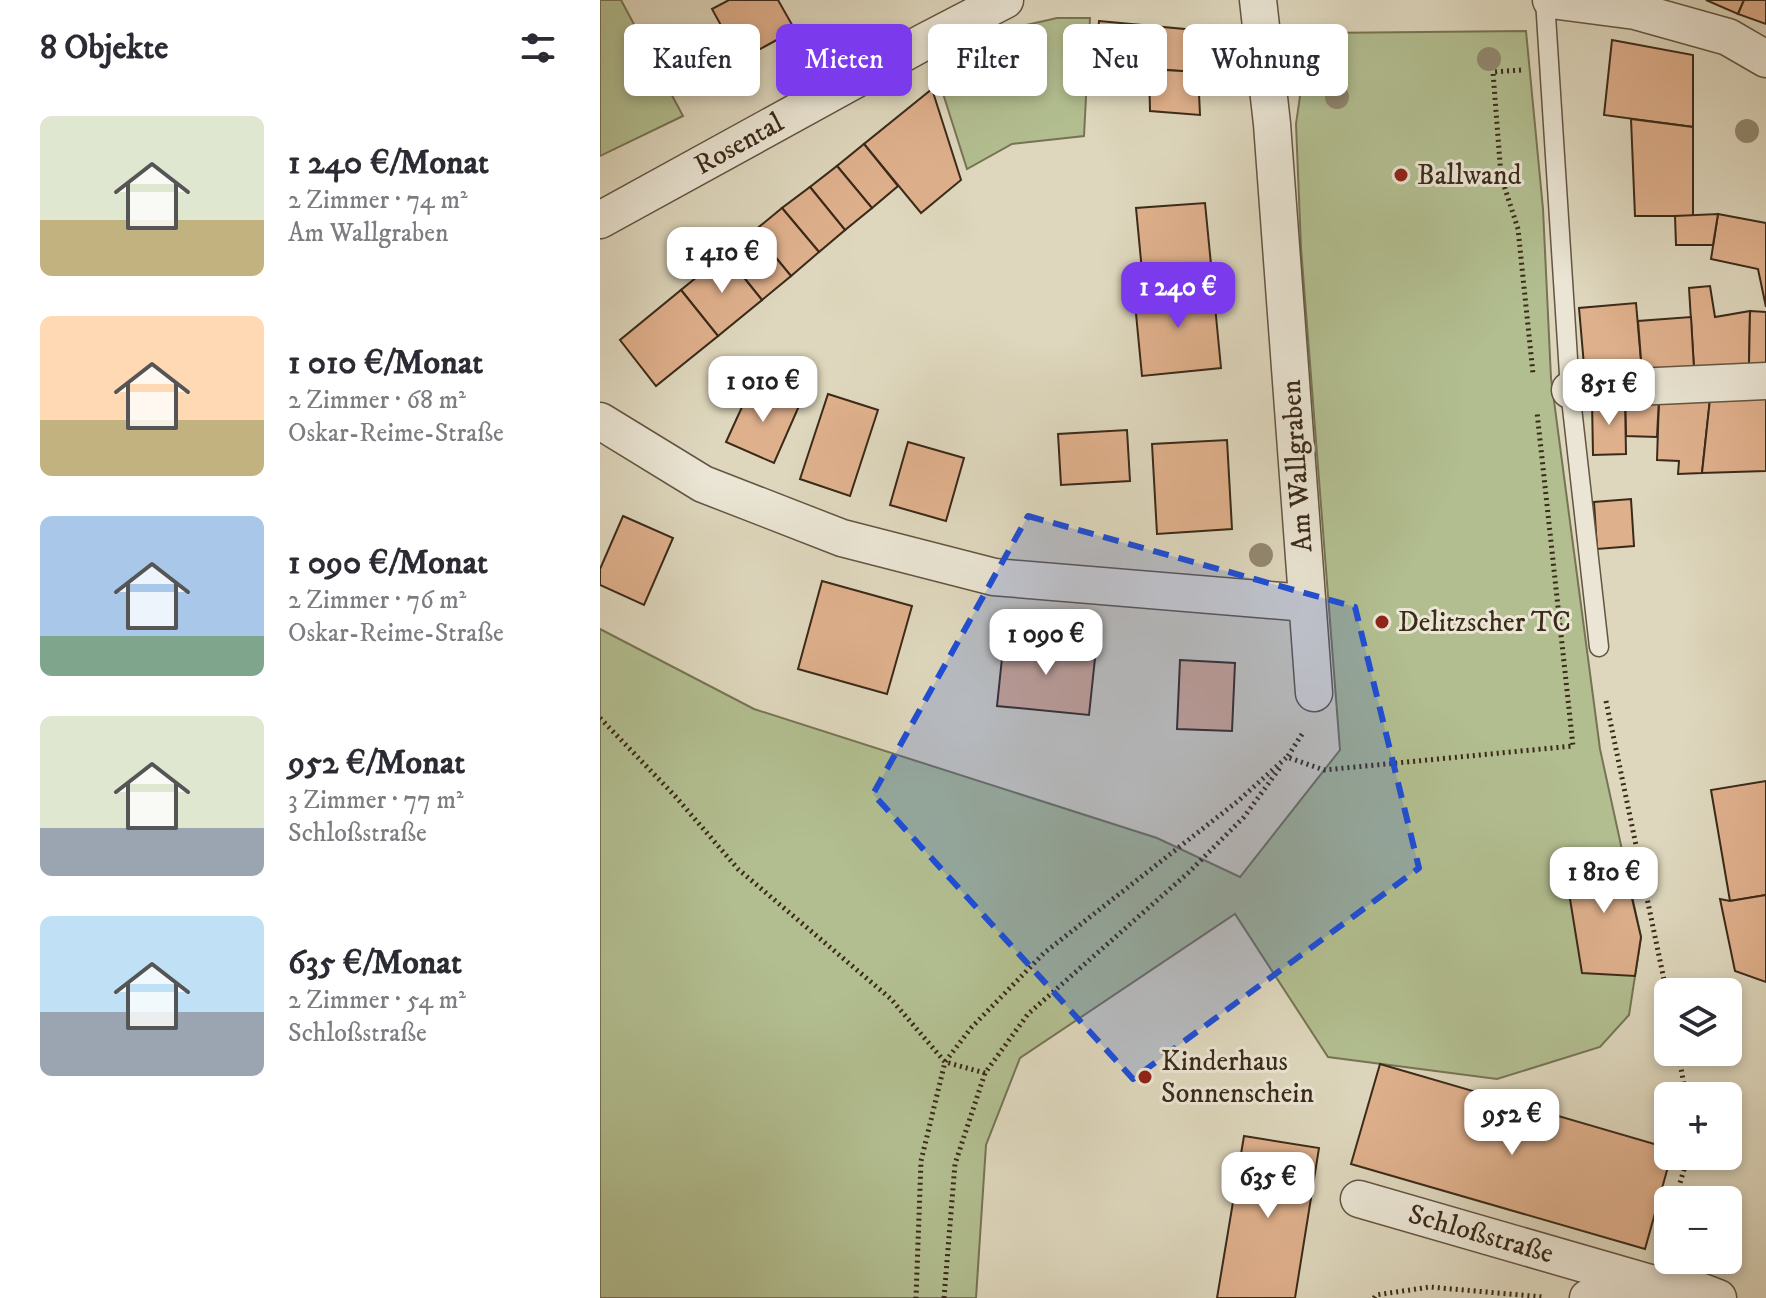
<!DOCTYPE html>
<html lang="de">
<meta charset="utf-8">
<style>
:root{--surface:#fff;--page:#f7f7f7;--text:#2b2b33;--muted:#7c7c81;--accent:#7c3aed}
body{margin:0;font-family:"IM FELL DW Pica",serif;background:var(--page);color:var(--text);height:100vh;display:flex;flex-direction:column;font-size:30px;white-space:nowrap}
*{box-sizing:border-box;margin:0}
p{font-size:26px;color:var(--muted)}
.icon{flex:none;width:44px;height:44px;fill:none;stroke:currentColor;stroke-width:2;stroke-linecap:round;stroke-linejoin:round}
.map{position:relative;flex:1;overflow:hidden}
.details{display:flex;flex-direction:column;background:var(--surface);width:600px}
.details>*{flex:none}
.guide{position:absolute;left:24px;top:24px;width:760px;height:72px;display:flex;gap:16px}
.controls{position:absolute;left:1054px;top:978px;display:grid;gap:16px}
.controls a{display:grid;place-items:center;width:88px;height:88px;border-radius:12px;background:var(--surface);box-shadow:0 4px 12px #0003;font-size:40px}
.price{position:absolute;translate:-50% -68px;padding:0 18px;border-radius:16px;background:#fff;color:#222;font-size:26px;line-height:52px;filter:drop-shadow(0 2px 4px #0008)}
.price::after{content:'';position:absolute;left:50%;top:48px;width:24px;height:18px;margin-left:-12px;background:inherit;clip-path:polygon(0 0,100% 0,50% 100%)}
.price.selected{background:var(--accent);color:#fff}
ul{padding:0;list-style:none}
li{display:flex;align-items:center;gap:24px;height:200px;padding:0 40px}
li span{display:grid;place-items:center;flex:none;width:224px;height:160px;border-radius:12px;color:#555}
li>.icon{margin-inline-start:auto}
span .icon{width:96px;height:96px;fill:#fffc;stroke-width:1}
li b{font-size:34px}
h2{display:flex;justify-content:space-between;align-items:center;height:96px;padding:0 40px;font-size:34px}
.tag{padding:0 28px;border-radius:12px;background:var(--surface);box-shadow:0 4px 12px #0003;font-size:28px;line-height:72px}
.tag.selected{background:var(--accent);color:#fff}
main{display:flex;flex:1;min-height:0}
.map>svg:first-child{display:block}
.green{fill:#b2be90;stroke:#767454;stroke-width:2}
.building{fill:#dfb08c;stroke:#3b2a19;stroke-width:2}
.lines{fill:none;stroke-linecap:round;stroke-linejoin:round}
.lane-casing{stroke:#645542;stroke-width:21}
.street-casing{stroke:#645542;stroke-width:39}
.path{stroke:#3b2a19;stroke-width:5;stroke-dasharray:2 4;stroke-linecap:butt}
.lane{stroke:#eae5d4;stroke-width:18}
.street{stroke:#eae5d4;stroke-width:36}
.tree{fill:#928870}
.marked{fill:#1d4ed8;fill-opacity:0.2;stroke:#1d4ed8;stroke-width:6;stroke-dasharray:16 10;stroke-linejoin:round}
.poi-dot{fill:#8f2418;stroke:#eae5d4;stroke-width:3}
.labels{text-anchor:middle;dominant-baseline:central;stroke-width:6;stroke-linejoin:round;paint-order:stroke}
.street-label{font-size:28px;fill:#3b2a19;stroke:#eae5d4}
.poi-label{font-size:28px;fill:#3b2a19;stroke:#eae5d4;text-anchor:start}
</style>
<main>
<section class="details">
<h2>8 Objekte<svg class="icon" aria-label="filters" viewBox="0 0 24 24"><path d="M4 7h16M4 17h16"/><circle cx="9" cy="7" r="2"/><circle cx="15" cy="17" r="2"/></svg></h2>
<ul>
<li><span style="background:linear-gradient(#dfe7d0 65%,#c2b280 0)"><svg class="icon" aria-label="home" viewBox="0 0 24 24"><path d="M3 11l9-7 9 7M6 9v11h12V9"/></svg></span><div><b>1 240 €/Monat</b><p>2 Zimmer · 74 m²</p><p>Am Wallgraben</p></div></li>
<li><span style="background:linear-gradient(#ffd9b3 65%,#c2b280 0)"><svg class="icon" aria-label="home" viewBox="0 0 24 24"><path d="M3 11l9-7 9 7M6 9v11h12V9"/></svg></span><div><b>1 010 €/Monat</b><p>2 Zimmer · 68 m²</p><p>Oskar-Reime-Straße</p></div></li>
<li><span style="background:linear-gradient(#a9c7e8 75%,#7fa58c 0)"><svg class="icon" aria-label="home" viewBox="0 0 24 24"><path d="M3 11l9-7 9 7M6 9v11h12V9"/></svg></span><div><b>1 090 €/Monat</b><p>2 Zimmer · 76 m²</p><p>Oskar-Reime-Straße</p></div></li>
<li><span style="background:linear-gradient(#dfe7d0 70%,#9aa5b1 0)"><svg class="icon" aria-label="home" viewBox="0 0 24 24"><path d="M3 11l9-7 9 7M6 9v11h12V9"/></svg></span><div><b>952 €/Monat</b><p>3 Zimmer · 77 m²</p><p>Schloßstraße</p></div></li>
<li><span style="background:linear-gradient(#bfe0f5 60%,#9aa5b1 0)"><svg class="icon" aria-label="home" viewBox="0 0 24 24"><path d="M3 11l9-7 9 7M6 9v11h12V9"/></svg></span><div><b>635 €/Monat</b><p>2 Zimmer · 54 m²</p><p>Schloßstraße</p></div></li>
</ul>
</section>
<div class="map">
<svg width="1166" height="1298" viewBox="0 0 1166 1298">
<rect width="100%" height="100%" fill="#ded7bd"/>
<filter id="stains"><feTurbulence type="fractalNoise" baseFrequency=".0025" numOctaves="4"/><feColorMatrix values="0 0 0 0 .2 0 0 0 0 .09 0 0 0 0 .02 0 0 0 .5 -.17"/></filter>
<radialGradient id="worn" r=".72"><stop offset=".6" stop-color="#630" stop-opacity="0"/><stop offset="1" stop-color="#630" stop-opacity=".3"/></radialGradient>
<g class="green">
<polygon points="0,0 21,0 83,116 0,156"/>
<polygon points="457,18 490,18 484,136 412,144 367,169 339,81 381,50 422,26"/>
<polygon points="926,31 943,209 951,378 1000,749 1041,937 1029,1015 1000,1047 897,1079 728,1057 635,914 420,1058 386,1145 376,1298 0,1298 0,629 154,709 557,838 640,877 740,750 701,248 696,124 706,54 719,33"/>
</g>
<g class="building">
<polygon points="129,0 178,0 195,30 140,60 112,9"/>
<polygon points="1106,0 1144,0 1138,14"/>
<polygon points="1144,0 1166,0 1166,24 1138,14"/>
<polygon points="499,21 595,30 598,72 495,66"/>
<polygon points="1012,40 1093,55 1093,127 1004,115"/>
<polygon points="549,69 598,72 600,115 550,111"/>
<polygon points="332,89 361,180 321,213 264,144"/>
<polygon points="1031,119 1093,127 1093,216 1035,216"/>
<polygon points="264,144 298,186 272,208 237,166"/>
<polygon points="237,166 272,208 245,230 210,187"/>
<polygon points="210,187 245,230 219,252 182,208"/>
<polygon points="605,203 613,285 544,292 536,208"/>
<polygon points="182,208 219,252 191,276 154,231"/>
<polygon points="1118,214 1166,223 1166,307 1158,269 1111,259"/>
<polygon points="1118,214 1113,245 1076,245 1075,216"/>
<polygon points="154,231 191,276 162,300 125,254"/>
<polygon points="125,254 162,300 118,336 81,290"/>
<polygon points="613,285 621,368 542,376 534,293"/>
<polygon points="1110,286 1115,317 1150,311 1149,365 1094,369 1089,288"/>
<polygon points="81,290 118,336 56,386 20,340"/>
<polygon points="1036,303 1042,372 985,377 979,308"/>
<polygon points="1150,311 1166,312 1166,366 1149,365"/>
<polygon points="1091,317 1094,369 1042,372 1038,321"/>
<polygon points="152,385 199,406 174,463 126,442"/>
<polygon points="228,394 278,410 250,496 200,479"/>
<polygon points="1059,398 1110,399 1102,473 1078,474 1079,461 1057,460"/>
<polygon points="1059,398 1057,437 1026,436 1025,399"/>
<polygon points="1166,398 1166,471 1102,473 1110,399"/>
<polygon points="1025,399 1026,454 993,455 992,401"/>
<polygon points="527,430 530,481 461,485 458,434"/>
<polygon points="627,440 632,529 557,534 552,444"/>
<polygon points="308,442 364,458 346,521 290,505"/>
<polygon points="1031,499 1034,546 997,549 994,502"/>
<polygon points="23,516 73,538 44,605 0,585 0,569"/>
<polygon points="222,581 312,606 287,694 198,669"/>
<polygon points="404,639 496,649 489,715 397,706"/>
<polygon points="580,660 635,663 632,731 577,729"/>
<polygon points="1166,781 1166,895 1130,901 1111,790"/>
<polygon points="1021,851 1041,937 1035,976 982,973 964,862"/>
<polygon points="1166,895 1166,982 1135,971 1120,899 1130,901"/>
<polygon points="780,1064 1068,1148 1068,1156 1071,1156 1045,1249 751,1164"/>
<polygon points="644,1136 719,1148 695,1298 617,1298"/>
</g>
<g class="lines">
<g class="lane-casing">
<polyline id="lane" points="945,0 970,390 999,647"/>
</g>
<g class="street-casing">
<g id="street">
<polyline points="658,0 672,124 714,693"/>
<polyline points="951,0 1035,11 1128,37 1166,59"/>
<polyline points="0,220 324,42 405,0"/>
<polyline points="970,390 1166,381"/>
<polyline points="0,421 103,484 242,538 394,577 706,603"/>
<polyline points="759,1199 1050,1283"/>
<polyline points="988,1298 1050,1283 1092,1288 1118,1298"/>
</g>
</g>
<g class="path">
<polyline points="921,70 893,72 901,176 918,229 933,374"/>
<polyline points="1006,701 1068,999"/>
<polyline points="0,718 75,796 138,869 291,999 345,1062 321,1161 316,1298"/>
<polyline points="688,756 704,731"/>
<polyline points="1078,1052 1086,1096"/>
<polyline points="385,1073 345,1062 371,1028 444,953 638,801 687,757 724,770 973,746 937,412"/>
<polyline points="1075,1200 1088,1156"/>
<polyline points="1061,1247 1068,1225"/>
<polyline points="344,1298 355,1164 385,1073 428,1014 588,873 644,817 682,765"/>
<polyline points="774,1298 776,1295 830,1287 943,1297"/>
</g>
<use href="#lane" class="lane"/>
<use href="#street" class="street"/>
</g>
<g class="tree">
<circle cx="269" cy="49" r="12"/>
<circle cx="889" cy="59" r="12"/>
<circle cx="737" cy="97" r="12"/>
<circle cx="1147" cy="131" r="12"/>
<circle cx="661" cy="555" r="12"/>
</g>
<path class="marked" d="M 428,516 L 755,607 L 819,868 L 533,1079 L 273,794 Z"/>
<g class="poi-dot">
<circle cx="801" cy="175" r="8"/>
<circle cx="782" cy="622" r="8"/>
<circle cx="545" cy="1077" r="8"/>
</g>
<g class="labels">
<g class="street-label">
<text transform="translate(139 144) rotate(-29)">Rosental</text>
<text transform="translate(697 466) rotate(-94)">Am Wallgraben</text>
<text transform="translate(881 1234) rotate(16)">Schloßstraße</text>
</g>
<g class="poi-label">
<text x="817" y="175">Ballwand</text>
<text x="798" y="622">Delitzscher TC</text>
<text x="561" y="1061">Kinderhaus<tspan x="561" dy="32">Sonnenschein</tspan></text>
</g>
</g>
<rect width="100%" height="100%" filter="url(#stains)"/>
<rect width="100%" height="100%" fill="url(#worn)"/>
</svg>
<div class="controls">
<a><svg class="icon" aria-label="layers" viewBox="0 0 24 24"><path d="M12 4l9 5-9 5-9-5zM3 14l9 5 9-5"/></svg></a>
<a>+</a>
<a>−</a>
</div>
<b class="price" style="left:122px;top:295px">1 410 €</b>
<b class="price selected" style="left:578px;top:330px">1 240 €</b>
<b class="price" style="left:163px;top:424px">1 010 €</b>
<b class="price" style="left:1009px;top:427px">851 €</b>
<b class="price" style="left:446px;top:677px">1 090 €</b>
<b class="price" style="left:1004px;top:915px">1 810 €</b>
<b class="price" style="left:912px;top:1157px">952 €</b>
<b class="price" style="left:668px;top:1220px">635 €</b>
<div class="guide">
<a class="tag">Kaufen</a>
<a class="tag selected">Mieten</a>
<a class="tag">Filter</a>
<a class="tag">Neu</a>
<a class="tag">Wohnung</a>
</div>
</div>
</main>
